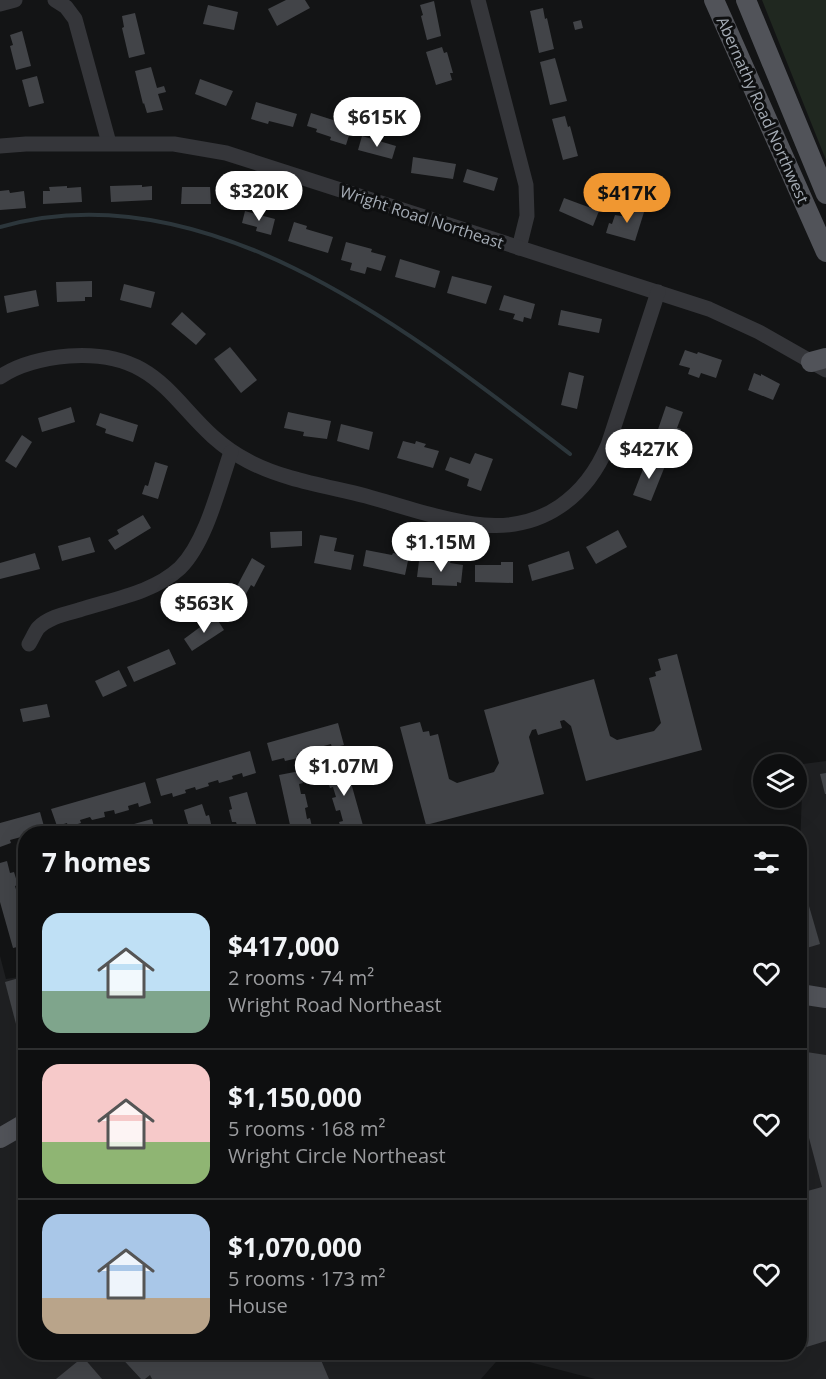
<!DOCTYPE html>
<meta charset="utf-8">
<style>
:root{--surface:#0e0f10;--page:#171819;--text:#f1f3f6;--muted:#9b9c9f;--line:#2e2f30;--accent:#f09731}
body{margin:0;font-family:"Open Sans",sans-serif;background:var(--page);color:var(--text);height:100vh;display:flex;flex-direction:column;font-size:22px;white-space:nowrap}
*{box-sizing:border-box;margin:0}
p{font-size:20px;color:var(--muted)}
.icon{flex:none;width:33px;height:33px;fill:none;stroke:currentColor;stroke-width:2;stroke-linecap:round;stroke-linejoin:round}
.map{position:relative;flex:1;overflow:hidden}
.drawer{position:absolute;left:18px;top:826px;width:789px;height:534px;display:flex;flex-direction:column;background:var(--surface);border-radius:24px;box-shadow:0 6px 24px #0002,0 0 0 2px var(--line)}
.drawer>*{flex:none}
.controls{position:absolute;left:753px;top:754px;display:grid;gap:12px}
.controls a{display:grid;place-items:center;width:54px;height:54px;border-radius:50%;background:var(--surface);box-shadow:0 6px 24px #0002,0 0 0 2px var(--line);font-size:30px}
.price{position:absolute;translate:-50% -51px;padding:0 14px;border-radius:21px;background:#fff;color:#222;font-size:20px;line-height:39px;filter:drop-shadow(0 2px 3px #0008)}
.price::after{content:'';position:absolute;left:50%;top:36px;width:18px;height:14px;margin-left:-9px;background:inherit;clip-path:polygon(0 0,100% 0,50% 100%)}
.price.current{background:var(--accent);color:#111}
ul{padding:0;list-style:none}
li{display:flex;align-items:center;gap:18px;height:150px;padding:0 24px}
li+li{border-top:2px solid var(--line)}
li span{display:grid;place-items:center;flex:none;width:168px;height:120px;border-radius:18px;color:#555}
li>.icon{margin-inline-start:auto}
span .icon{width:72px;height:72px;fill:#fffc;stroke-width:1}
li b{font-size:26px}
h2{display:flex;justify-content:space-between;align-items:center;height:72px;padding:0 24px;font-size:26px}
.map>svg:first-child{display:block}
.built{fill:#1f2022}
.green{fill:#202820}
.lines{fill:none;stroke-linecap:round;stroke-linejoin:round}
.stream{stroke:#2c363b;stroke-width:4}
.building{fill:#424448}
.minor{stroke:#35363a;stroke-width:15}
.major{stroke:#515359;stroke-width:20}
.labels{text-anchor:middle;dominant-baseline:central;stroke-width:6;stroke-linejoin:round;paint-order:stroke}
.street-label{font-size:16px;fill:#a5acb5;stroke:#0e0f10}
</style>
<div class="map">
<svg width="826" height="1379" viewBox="0 0 826 1379">
<rect width="100%" height="100%" fill="#131415"/>
<polygon class="built" points="826,761 826,1379 595,1379 502,1355 481,1379 0,1379 0,956 6,979 25,976 26,1353 800,1353 800,847 803,764"/>
<polygon class="green" points="762,0 826,0 826,160"/>
<g class="lines">
<path class="stream" d="M 0,227 C 208,167 416,336 570,454"/>
</g>
<g class="building">
<polygon points="286,0 305,0 310,8 277,26 268,9"/>
<polygon points="434,1 441,36 427,40 421,16 423,15 420,5"/>
<polygon points="208,5 238,12 234,30 203,24"/>
<polygon points="543,8 545,19 547,18 554,49 539,53 530,11"/>
<polygon points="135,13 145,54 129,58 122,28 124,27 122,16"/>
<polygon points="581,20 583,28 575,30 573,22"/>
<polygon points="22,31 31,66 16,70 10,46 13,45 10,35"/>
<polygon points="442,47 444,53 447,52 453,73 450,73 452,80 436,85 426,52"/>
<polygon points="555,58 567,101 550,105 540,62"/>
<polygon points="151,67 157,88 164,86 166,92 158,94 163,110 147,113 144,103 143,104 135,71"/>
<polygon points="37,76 44,103 29,107 22,80"/>
<polygon points="200,79 233,91 226,106 195,94"/>
<polygon points="256,102 297,114 293,127 269,121 268,124 251,119"/>
<polygon points="311,113 352,126 346,145 330,140 331,137 316,132 317,129 307,126"/>
<polygon points="565,116 568,127 570,126 578,156 563,160 552,119"/>
<polygon points="362,136 396,146 392,159 358,150"/>
<polygon points="413,157 456,164 453,179 411,173"/>
<polygon points="467,169 498,178 494,191 463,182"/>
<polygon points="142,185 142,187 152,186 152,200 111,202 110,186"/>
<polygon points="67,186 67,188 81,187 82,202 43,204 43,191 50,191 49,187"/>
<polygon points="182,187 210,187 211,204 181,204"/>
<polygon points="9,190 10,193 24,191 26,208 0,210 0,191"/>
<polygon points="564,198 599,211 593,226 559,211"/>
<polygon points="631,204 645,209 635,241 606,233 609,223 612,224 615,215 627,217"/>
<polygon points="245,211 275,219 271,235 256,231 257,227 242,223"/>
<polygon points="294,222 307,226 306,229 333,237 328,253 288,241"/>
<polygon points="346,242 372,249 371,252 386,256 381,271 367,267 365,274 350,270 352,263 341,260"/>
<polygon points="400,259 440,271 435,288 395,277"/>
<polygon points="452,276 492,286 486,304 447,293"/>
<polygon points="92,281 92,297 85,297 85,301 57,302 56,282"/>
<polygon points="124,284 155,292 151,308 120,300"/>
<polygon points="36,290 39,306 7,313 4,296"/>
<polygon points="504,295 535,304 531,319 524,317 523,322 513,319 515,314 499,310"/>
<polygon points="561,310 602,319 599,333 558,325"/>
<polygon points="182,312 206,334 196,345 171,324"/>
<polygon points="230,347 257,380 241,393 214,359"/>
<polygon points="685,350 697,354 698,352 722,360 716,378 701,373 699,378 688,374 690,368 679,365"/>
<polygon points="569,372 584,376 577,409 561,405"/>
<polygon points="754,373 761,376 761,374 780,384 773,400 748,390"/>
<polygon points="666,406 683,412 677,428 681,429 677,438 674,437 669,453 652,447"/>
<polygon points="71,407 75,422 42,432 38,418"/>
<polygon points="288,412 331,421 327,439 303,436 304,432 284,428"/>
<polygon points="100,413 138,425 133,442 105,433 106,429 96,425"/>
<polygon points="341,424 373,432 369,450 337,441"/>
<polygon points="22,435 32,442 16,468 5,461"/>
<polygon points="403,441 415,444 416,441 426,444 424,447 439,451 433,468 397,458"/>
<polygon points="475,453 493,459 481,491 467,486 469,479 445,470 450,457 470,464"/>
<polygon points="647,459 665,466 651,501 633,495"/>
<polygon points="155,462 168,466 158,499 142,494 145,485 148,486"/>
<polygon points="143,515 151,528 115,550 108,540 119,534 117,530"/>
<polygon points="618,530 627,547 596,564 586,547"/>
<polygon points="302,531 302,546 271,548 270,532"/>
<polygon points="320,535 337,538 334,551 354,555 351,570 314,563"/>
<polygon points="90,537 95,552 62,561 58,546"/>
<polygon points="366,550 392,555 393,553 409,556 405,575 363,566"/>
<polygon points="569,551 574,569 532,581 528,565"/>
<polygon points="35,553 40,569 0,579 0,563"/>
<polygon points="252,558 265,566 254,587 251,585 246,594 236,588"/>
<polygon points="442,560 451,560 450,563 463,565 461,583 457,582 457,586 432,585 432,578 417,577 419,561 441,563"/>
<polygon points="501,562 513,562 513,583 475,582 475,565 501,565"/>
<polygon points="215,616 224,630 192,651 184,639"/>
<polygon points="169,649 176,664 134,682 127,667"/>
<polygon points="677,654 702,750 586,781 571,726 564,720 560,721 562,728 538,735 536,729 532,730 529,737 544,794 426,825 400,727 420,722 423,732 429,731 430,736 438,734 449,779 457,783 494,772 499,763 484,710 594,679 610,736 617,740 654,731 661,723 649,678 656,676 655,672 661,670 658,659"/>
<polygon points="119,670 127,686 103,697 95,681"/>
<polygon points="47,704 50,717 23,722 20,709"/>
<polygon points="338,723 344,745 332,748 331,744 320,747 321,751 309,755 308,751 297,754 298,758 285,761 284,758 272,761 267,743"/>
<polygon points="250,751 256,773 243,777 242,773 232,776 233,779 219,783 218,780 208,783 209,786 196,790 195,787 185,790 186,793 173,797 172,793 161,796 156,779"/>
<polygon points="344,758 364,829 343,834 339,822 343,821 340,810 336,811 332,798 336,797 333,787 330,788 326,776 330,775 327,762"/>
<polygon points="300,771 303,783 299,784 301,794 305,794 308,807 305,808 307,819 310,818 313,831 310,832 310,834 292,834 279,775"/>
<polygon points="826,773 826,794 825,794 820,774"/>
<polygon points="145,782 151,803 139,807 138,803 128,806 129,810 115,814 114,810 104,812 105,817 92,820 90,817 80,820 81,823 68,827 67,823 57,826 51,809"/>
<polygon points="247,792 259,834 234,834 239,832 236,822 232,822 229,810 232,809 229,797"/>
<polygon points="202,804 206,816 209,815 212,828 209,829 211,834 191,834 184,810"/>
<polygon points="40,812 45,830 34,834 26,834 26,839 22,840 21,837 10,840 11,843 0,847 0,823"/>
<polygon points="152,819 156,834 137,834 134,824"/>
<polygon points="542,829 543,834 528,834 527,833"/>
<polygon points="7,861 10,873 14,872 18,885 15,886 18,896 21,895 24,907 21,908 24,919 26,918 26,945 13,948 0,902 0,863"/>
<polygon points="800,875 820,944 800,950"/>
<polygon points="26,976 26,1021 16,1024 5,982"/>
<polygon points="800,1051 826,1055 826,1341 800,1349 800,1193 822,1187 800,1104"/>
<polygon points="117,1353 170,1353 176,1359 193,1353 318,1353 329,1379 152,1379 150,1375 145,1379 141,1379"/>
<polygon points="83,1357 102,1379 56,1379"/>
</g>
<g class="lines">
<g class="minor">
<polyline points="55,0 66,7 75,19 109,143"/>
<polyline points="478,0 526,185 527,216 519,248"/>
<polyline points="0,4 15,0"/>
<polyline points="0,146 26,144 174,144 226,153 709,309 759,332 826,370"/>
<path d="M 0,377 C 19,364 46,358 69,356 C 173,349 174,423 248,461 C 284,480 327,486 366,496 C 402,506 448,522 484,525 C 543,530 586,497 608,445 L 658,292"/>
<path d="M 29,644 C 32,639 35,632 38,628 C 49,617 65,614 79,610 C 113,599 153,593 180,568 C 206,542 219,487 231,452"/>
</g>
<g class="major">
<polyline points="714,0 826,252"/>
<polyline points="746,0 826,194"/>
<polyline points="811,362 826,358"/>
<polyline points="800,994 826,998"/>
<polyline points="0,1138 26,1123"/>
</g>
</g>
<g class="labels">
<g class="street-label">
<text transform="translate(763 110) rotate(66)">Abernathy Road Northwest</text>
<text transform="translate(422 217) rotate(18)">Wright Road Northeast</text>
</g>
</g>
</svg>
<div class="controls">
<a><svg class="icon" aria-label="layers" viewBox="0 0 24 24"><path d="M12 4l9 5-9 5-9-5zM3 14l9 5 9-5"/></svg></a>
</div>
<b class="price" style="left:377px;top:148px">$615K</b>
<b class="price" style="left:259px;top:222px">$320K</b>
<b class="price current" style="left:627px;top:224px">$417K</b>
<b class="price" style="left:649px;top:480px">$427K</b>
<b class="price" style="left:441px;top:573px">$1.15M</b>
<b class="price" style="left:204px;top:634px">$563K</b>
<b class="price" style="left:344px;top:797px">$1.07M</b>
<section class="drawer">
<h2>7 homes<svg class="icon" aria-label="filters" viewBox="0 0 24 24"><path d="M4 7h16M4 17h16"/><circle cx="9" cy="7" r="2"/><circle cx="15" cy="17" r="2"/></svg></h2>
<ul>
<li><span style="background:linear-gradient(#bfe0f5 65%,#7fa58c 0)"><svg class="icon" aria-label="home" viewBox="0 0 24 24"><path d="M3 11l9-7 9 7M6 9v11h12V9"/></svg></span><div><b>$417,000</b><p>2 rooms · 74 m²</p><p>Wright Road Northeast</p></div><svg class="icon" aria-label="heart" viewBox="0 0 24 24"><path d="M12 20l-8-8c-3-5 5-10 8-4 3-6 11-1 8 4z"/></svg></li>
<li><span style="background:linear-gradient(#f6c9c9 65%,#8fb573 0)"><svg class="icon" aria-label="home" viewBox="0 0 24 24"><path d="M3 11l9-7 9 7M6 9v11h12V9"/></svg></span><div><b>$1,150,000</b><p>5 rooms · 168 m²</p><p>Wright Circle Northeast</p></div><svg class="icon" aria-label="heart" viewBox="0 0 24 24"><path d="M12 20l-8-8c-3-5 5-10 8-4 3-6 11-1 8 4z"/></svg></li>
<li><span style="background:linear-gradient(#a9c7e8 70%,#b9a48a 0)"><svg class="icon" aria-label="home" viewBox="0 0 24 24"><path d="M3 11l9-7 9 7M6 9v11h12V9"/></svg></span><div><b>$1,070,000</b><p>5 rooms · 173 m²</p><p>House</p></div><svg class="icon" aria-label="heart" viewBox="0 0 24 24"><path d="M12 20l-8-8c-3-5 5-10 8-4 3-6 11-1 8 4z"/></svg></li>
</ul>
</section>
</div>
